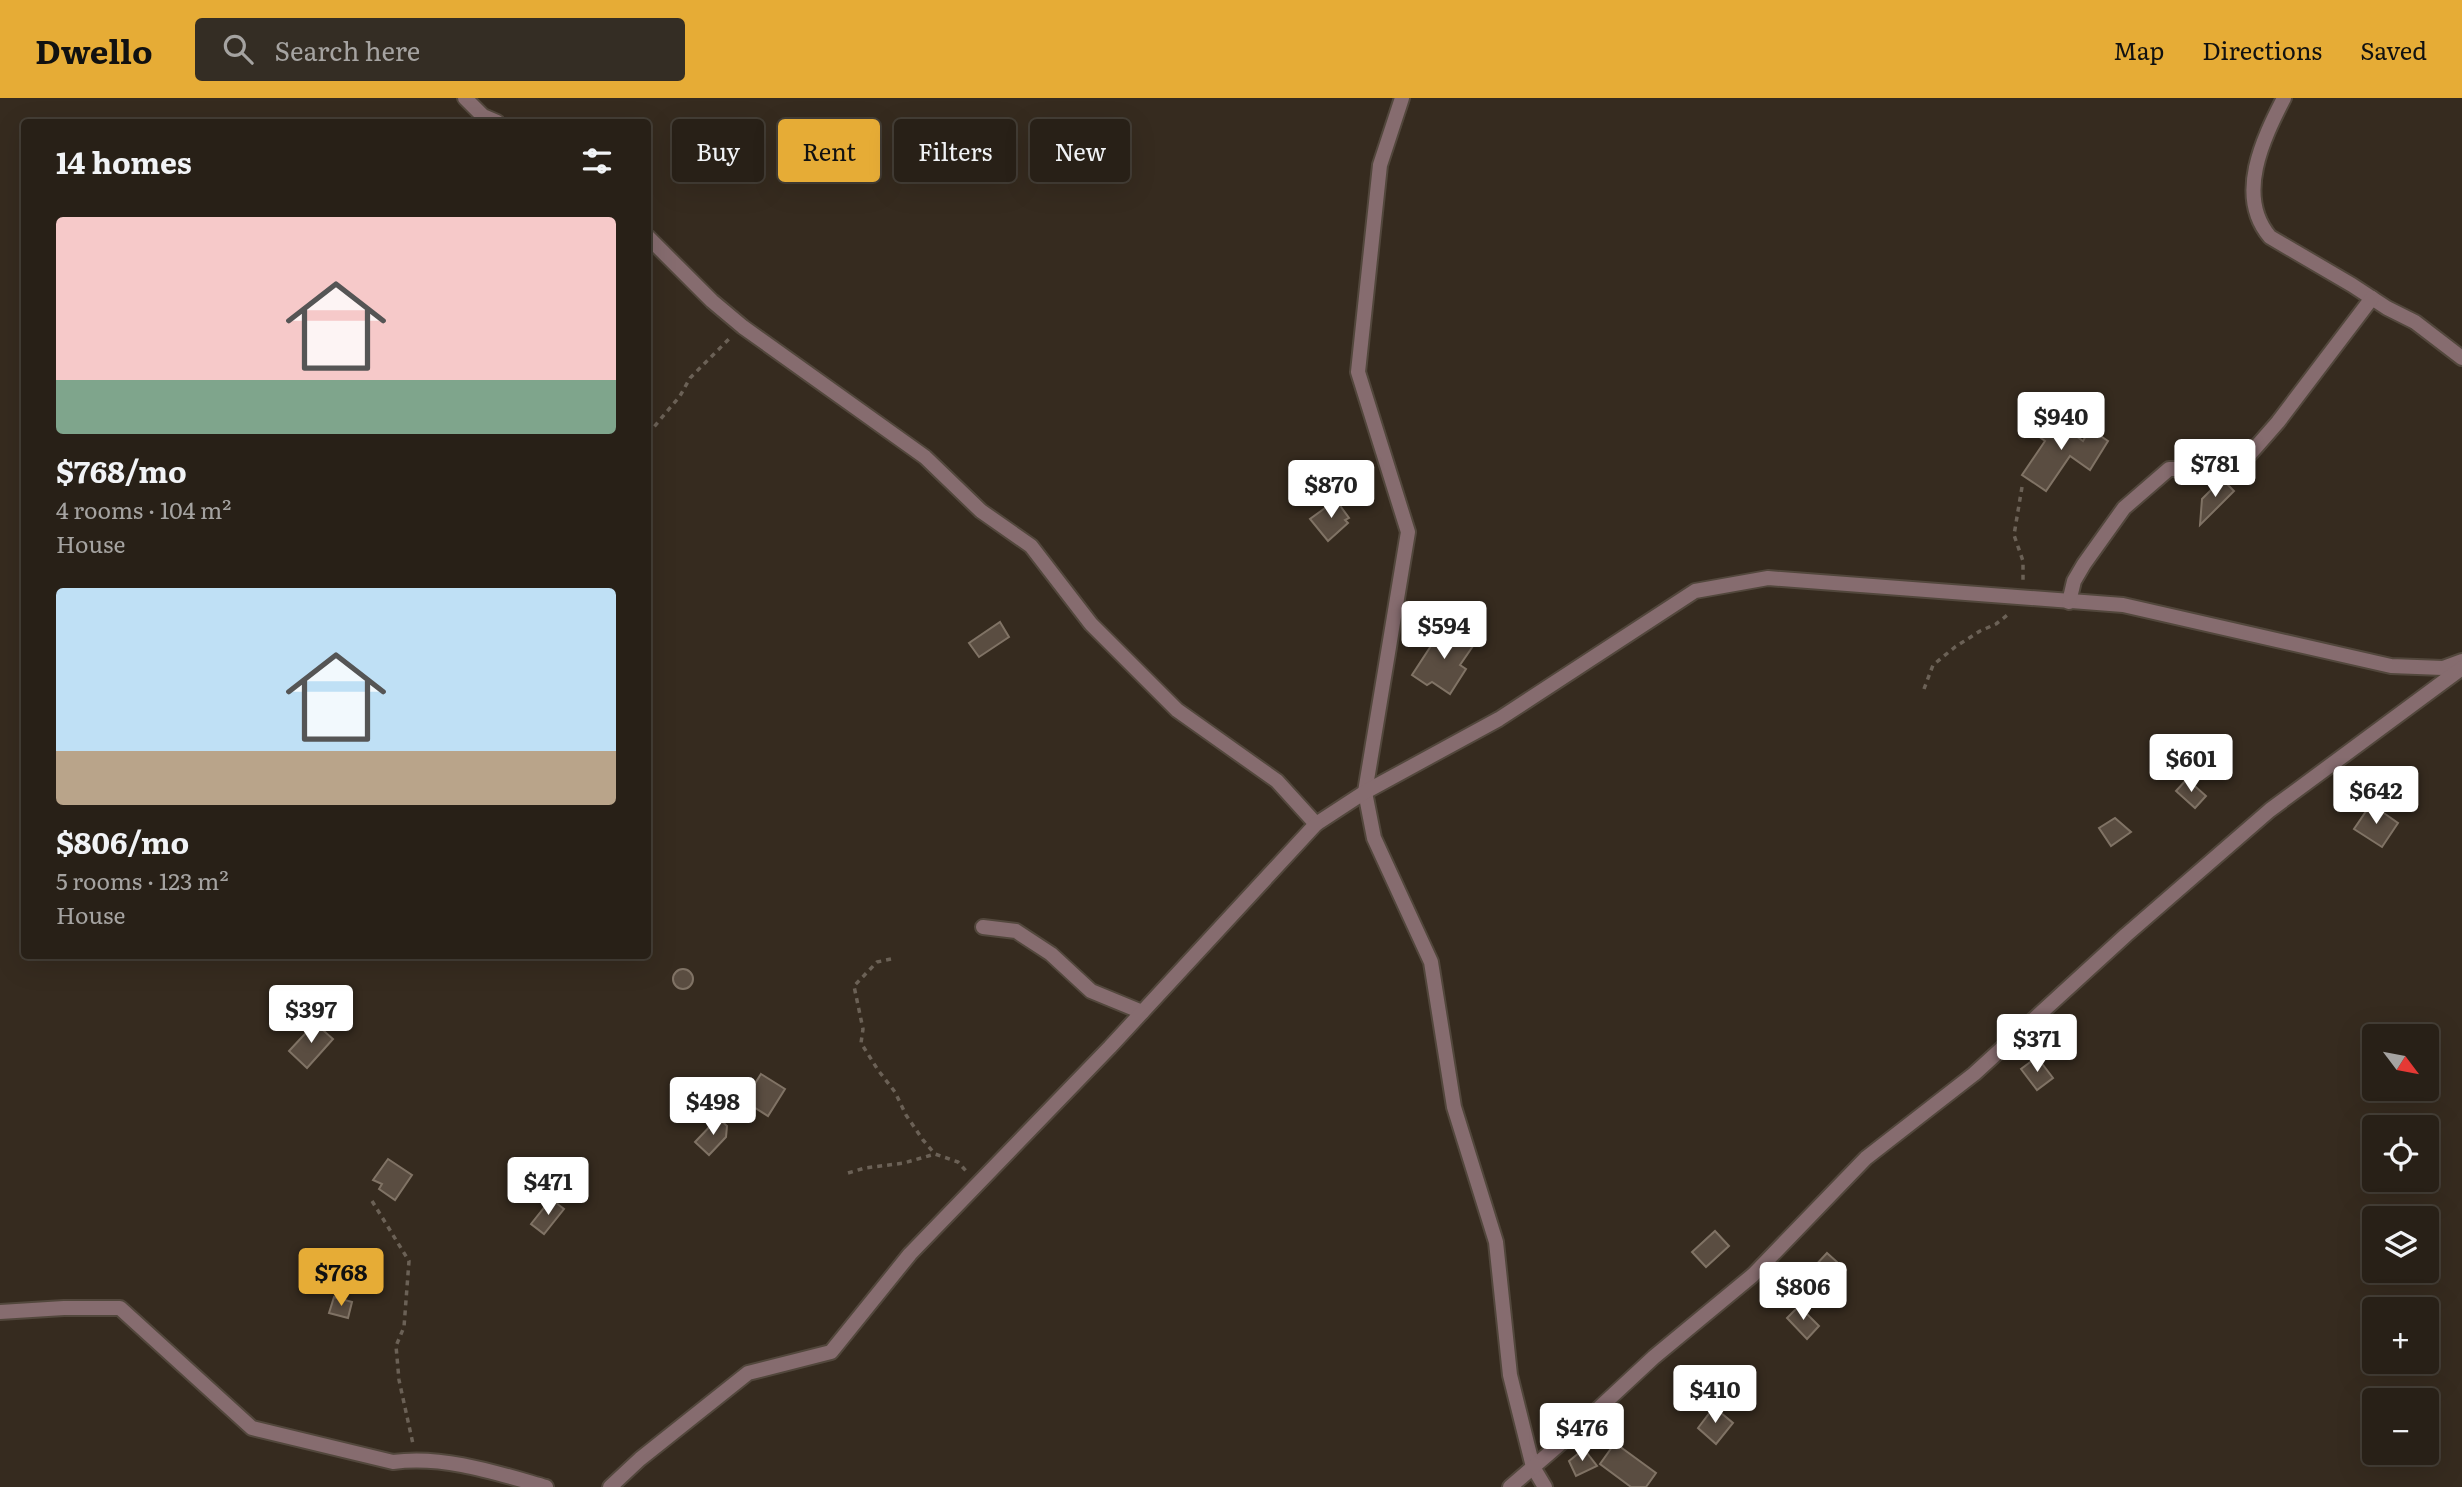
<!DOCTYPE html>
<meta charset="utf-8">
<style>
:root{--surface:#282017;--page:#342d24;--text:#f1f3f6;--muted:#a5a3a1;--line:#443e36;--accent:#e6ac36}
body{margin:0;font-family:Literata,serif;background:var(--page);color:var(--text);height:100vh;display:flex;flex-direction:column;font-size:26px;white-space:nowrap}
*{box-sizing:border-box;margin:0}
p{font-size:23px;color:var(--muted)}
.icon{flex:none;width:38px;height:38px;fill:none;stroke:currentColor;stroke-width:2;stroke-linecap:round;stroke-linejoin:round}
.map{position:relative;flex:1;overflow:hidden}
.drawer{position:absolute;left:21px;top:21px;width:630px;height:840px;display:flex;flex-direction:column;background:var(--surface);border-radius:7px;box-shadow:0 7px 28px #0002,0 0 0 2px var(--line)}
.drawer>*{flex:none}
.guide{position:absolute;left:672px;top:21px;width:665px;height:63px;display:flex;gap:14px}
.needle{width:46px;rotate:122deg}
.fabs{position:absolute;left:2362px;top:926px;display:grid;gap:14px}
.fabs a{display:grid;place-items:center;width:77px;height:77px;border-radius:7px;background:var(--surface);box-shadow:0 7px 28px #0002,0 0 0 2px var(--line);font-size:35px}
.price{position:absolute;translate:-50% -60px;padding:0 16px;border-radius:7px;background:#fff;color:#222;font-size:23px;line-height:46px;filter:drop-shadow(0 2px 4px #0008)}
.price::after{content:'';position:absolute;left:50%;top:42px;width:21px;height:16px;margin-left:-10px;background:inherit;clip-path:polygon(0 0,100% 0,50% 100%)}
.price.active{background:var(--accent);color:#111}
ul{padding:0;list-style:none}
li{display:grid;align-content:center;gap:14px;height:371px;padding:0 35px}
li span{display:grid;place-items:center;height:217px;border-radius:7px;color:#555}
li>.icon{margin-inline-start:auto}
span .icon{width:126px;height:126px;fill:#fffc;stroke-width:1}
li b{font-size:30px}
h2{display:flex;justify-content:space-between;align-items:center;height:84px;padding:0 35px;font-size:30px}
.pill{padding:0 24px;border-radius:7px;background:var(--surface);box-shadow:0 7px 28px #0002,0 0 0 2px var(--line);font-size:24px;line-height:63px}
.pill.active{background:var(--accent);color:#111}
header{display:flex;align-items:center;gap:42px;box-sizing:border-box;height:98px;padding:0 35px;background:var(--accent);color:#111}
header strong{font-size:33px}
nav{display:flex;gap:38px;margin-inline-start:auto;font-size:24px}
.search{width:490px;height:63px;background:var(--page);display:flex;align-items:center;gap:18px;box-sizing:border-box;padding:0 24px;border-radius:7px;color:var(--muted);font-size:26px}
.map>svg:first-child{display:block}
.building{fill:#5a4d41;stroke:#807365;stroke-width:2}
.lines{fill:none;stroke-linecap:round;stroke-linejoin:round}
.street-casing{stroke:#52473c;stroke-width:18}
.path{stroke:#6b6156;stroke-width:3.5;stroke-dasharray:5 5;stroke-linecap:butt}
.street{stroke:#866c6f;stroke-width:14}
</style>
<header>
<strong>Dwello</strong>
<div class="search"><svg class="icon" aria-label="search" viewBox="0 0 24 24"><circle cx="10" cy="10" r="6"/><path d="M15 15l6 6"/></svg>Search here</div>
<nav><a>Map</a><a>Directions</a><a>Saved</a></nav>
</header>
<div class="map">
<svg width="2462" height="1389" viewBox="0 0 2462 1389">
<rect width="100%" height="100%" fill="#362b1f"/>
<g class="building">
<polygon points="2047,317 2083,343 2090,331 2108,343 2090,372 2070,358 2046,393 2022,377 2045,343 2034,335"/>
<polygon points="2222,381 2234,393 2200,427 2202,401"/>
<polygon points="1336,402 1349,420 1345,422 1348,425 1328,443 1310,421"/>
<polygon points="1000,524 1009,539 979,559 969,545"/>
<polygon points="1444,528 1473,548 1460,567 1466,571 1450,596 1432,584 1427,587 1412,577"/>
<polygon points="2187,681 2206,698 2195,710 2176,693"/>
<polygon points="2371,706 2398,725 2382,749 2354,731"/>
<polygon points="2115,720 2131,734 2111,748 2099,730"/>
<circle cx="683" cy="881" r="10"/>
<polygon points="315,925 333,941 307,970 289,953"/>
<polygon points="2037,959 2053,980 2037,992 2021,971"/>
<polygon points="761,976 785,991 768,1018 744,1003"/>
<polygon points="718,1020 727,1028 726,1039 709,1057 695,1044"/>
<polygon points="388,1061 412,1077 395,1102 379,1091 382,1086 373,1082"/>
<polygon points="551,1101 564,1111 544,1136 531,1126"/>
<polygon points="1715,1133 1729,1148 1706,1169 1692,1154"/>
<polygon points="1827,1155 1846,1172 1834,1187 1814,1169"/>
<polygon points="334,1199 352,1204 348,1220 329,1215"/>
<polygon points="1799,1208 1819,1228 1807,1241 1787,1220"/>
<polygon points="1714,1309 1733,1325 1716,1346 1698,1330"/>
<polygon points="1615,1345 1656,1375 1646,1389 1631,1389 1600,1366"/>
<polygon points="1584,1351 1597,1368 1576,1378 1569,1363"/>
</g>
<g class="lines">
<g class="street-casing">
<g id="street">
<polyline points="465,0 483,18 497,24"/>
<polyline points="1402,0 1380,67 1358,274 1408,434 1365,694 1374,740 1431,864 1454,1009 1496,1144 1510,1277 1533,1369 1545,1389"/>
<path d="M 2284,0 C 2263,41 2235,98 2270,139 L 2352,187 L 2387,210 L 2415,224 L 2462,260"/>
<polyline points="648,139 712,203 743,229 925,359 981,413 1031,448 1091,526 1177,612 1277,683 1316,726 1365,694 1499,621 1695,493 1768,480 2123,507 2391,568 2443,570 2462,563"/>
<polyline points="2069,504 2074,483 2084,466 2124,410 2169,371 2215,371 2229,368 2250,356 2278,324 2372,200"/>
<polyline points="983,829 1016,833 1051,856 1091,893 1142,914"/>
<path d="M 0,1214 L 64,1210 L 120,1210 L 252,1330 L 393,1364 C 444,1357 497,1375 546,1389"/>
<polyline points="610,1389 640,1361 748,1275 831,1254 910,1156 1110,949 1316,726"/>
<polyline points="1510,1389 1568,1339 1654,1259 1753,1177 1866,1060 1974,976 2126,837 2270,712 2462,570"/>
</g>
</g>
<g class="path">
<polyline points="648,336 680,298 690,280 731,239"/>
<polyline points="2022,389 2014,437 2023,463 2023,482"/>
<polyline points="1924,591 1933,567 1955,549 1980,533 1996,526 2010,515"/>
<polyline points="648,625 651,630"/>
<polyline points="891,861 877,864 854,888 863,931 861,945 878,972 895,994 906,1017 923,1042 935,1056"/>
<polyline points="848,1075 865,1070 904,1065 935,1056 958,1064 967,1074"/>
<polyline points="372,1103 409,1163 404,1229 396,1248 399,1282 413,1346"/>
</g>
<use href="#street" class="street"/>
</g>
</svg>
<div class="fabs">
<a><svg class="needle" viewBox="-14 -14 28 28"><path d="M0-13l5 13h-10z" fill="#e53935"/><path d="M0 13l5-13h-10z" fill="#a5a3a1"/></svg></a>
<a><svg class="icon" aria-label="locate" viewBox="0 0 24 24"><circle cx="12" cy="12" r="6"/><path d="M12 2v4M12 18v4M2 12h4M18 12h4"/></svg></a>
<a><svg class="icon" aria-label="layers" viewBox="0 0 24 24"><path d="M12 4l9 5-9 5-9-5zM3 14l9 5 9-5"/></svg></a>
<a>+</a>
<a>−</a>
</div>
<b class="price" style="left:2061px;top:354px">$940</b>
<b class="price" style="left:2215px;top:401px">$781</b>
<b class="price" style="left:1331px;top:422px">$870</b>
<b class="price" style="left:1444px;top:563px">$594</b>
<b class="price" style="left:2191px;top:696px">$601</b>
<b class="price" style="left:2376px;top:728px">$642</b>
<b class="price" style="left:311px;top:947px">$397</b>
<b class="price" style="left:2037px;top:976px">$371</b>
<b class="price" style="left:713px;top:1039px">$498</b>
<b class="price" style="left:548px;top:1119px">$471</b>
<b class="price active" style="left:341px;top:1210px">$768</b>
<b class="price" style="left:1803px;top:1224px">$806</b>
<b class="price" style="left:1715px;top:1327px">$410</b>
<b class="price" style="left:1582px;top:1365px">$476</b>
<div class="guide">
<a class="pill">Buy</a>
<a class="pill active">Rent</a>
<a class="pill">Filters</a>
<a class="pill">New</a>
</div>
<section class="drawer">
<h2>14 homes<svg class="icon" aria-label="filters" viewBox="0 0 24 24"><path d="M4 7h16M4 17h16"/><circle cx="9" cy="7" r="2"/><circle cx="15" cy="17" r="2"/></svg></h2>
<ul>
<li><span style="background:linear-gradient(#f6c9c9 75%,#7fa58c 0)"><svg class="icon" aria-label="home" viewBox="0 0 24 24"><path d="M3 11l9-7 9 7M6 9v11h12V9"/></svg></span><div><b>$768/mo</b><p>4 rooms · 104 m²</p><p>House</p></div></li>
<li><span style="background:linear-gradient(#bfe0f5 75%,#b9a48a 0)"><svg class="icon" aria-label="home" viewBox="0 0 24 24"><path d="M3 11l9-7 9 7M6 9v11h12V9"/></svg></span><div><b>$806/mo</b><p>5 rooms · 123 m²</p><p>House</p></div></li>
</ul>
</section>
</div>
